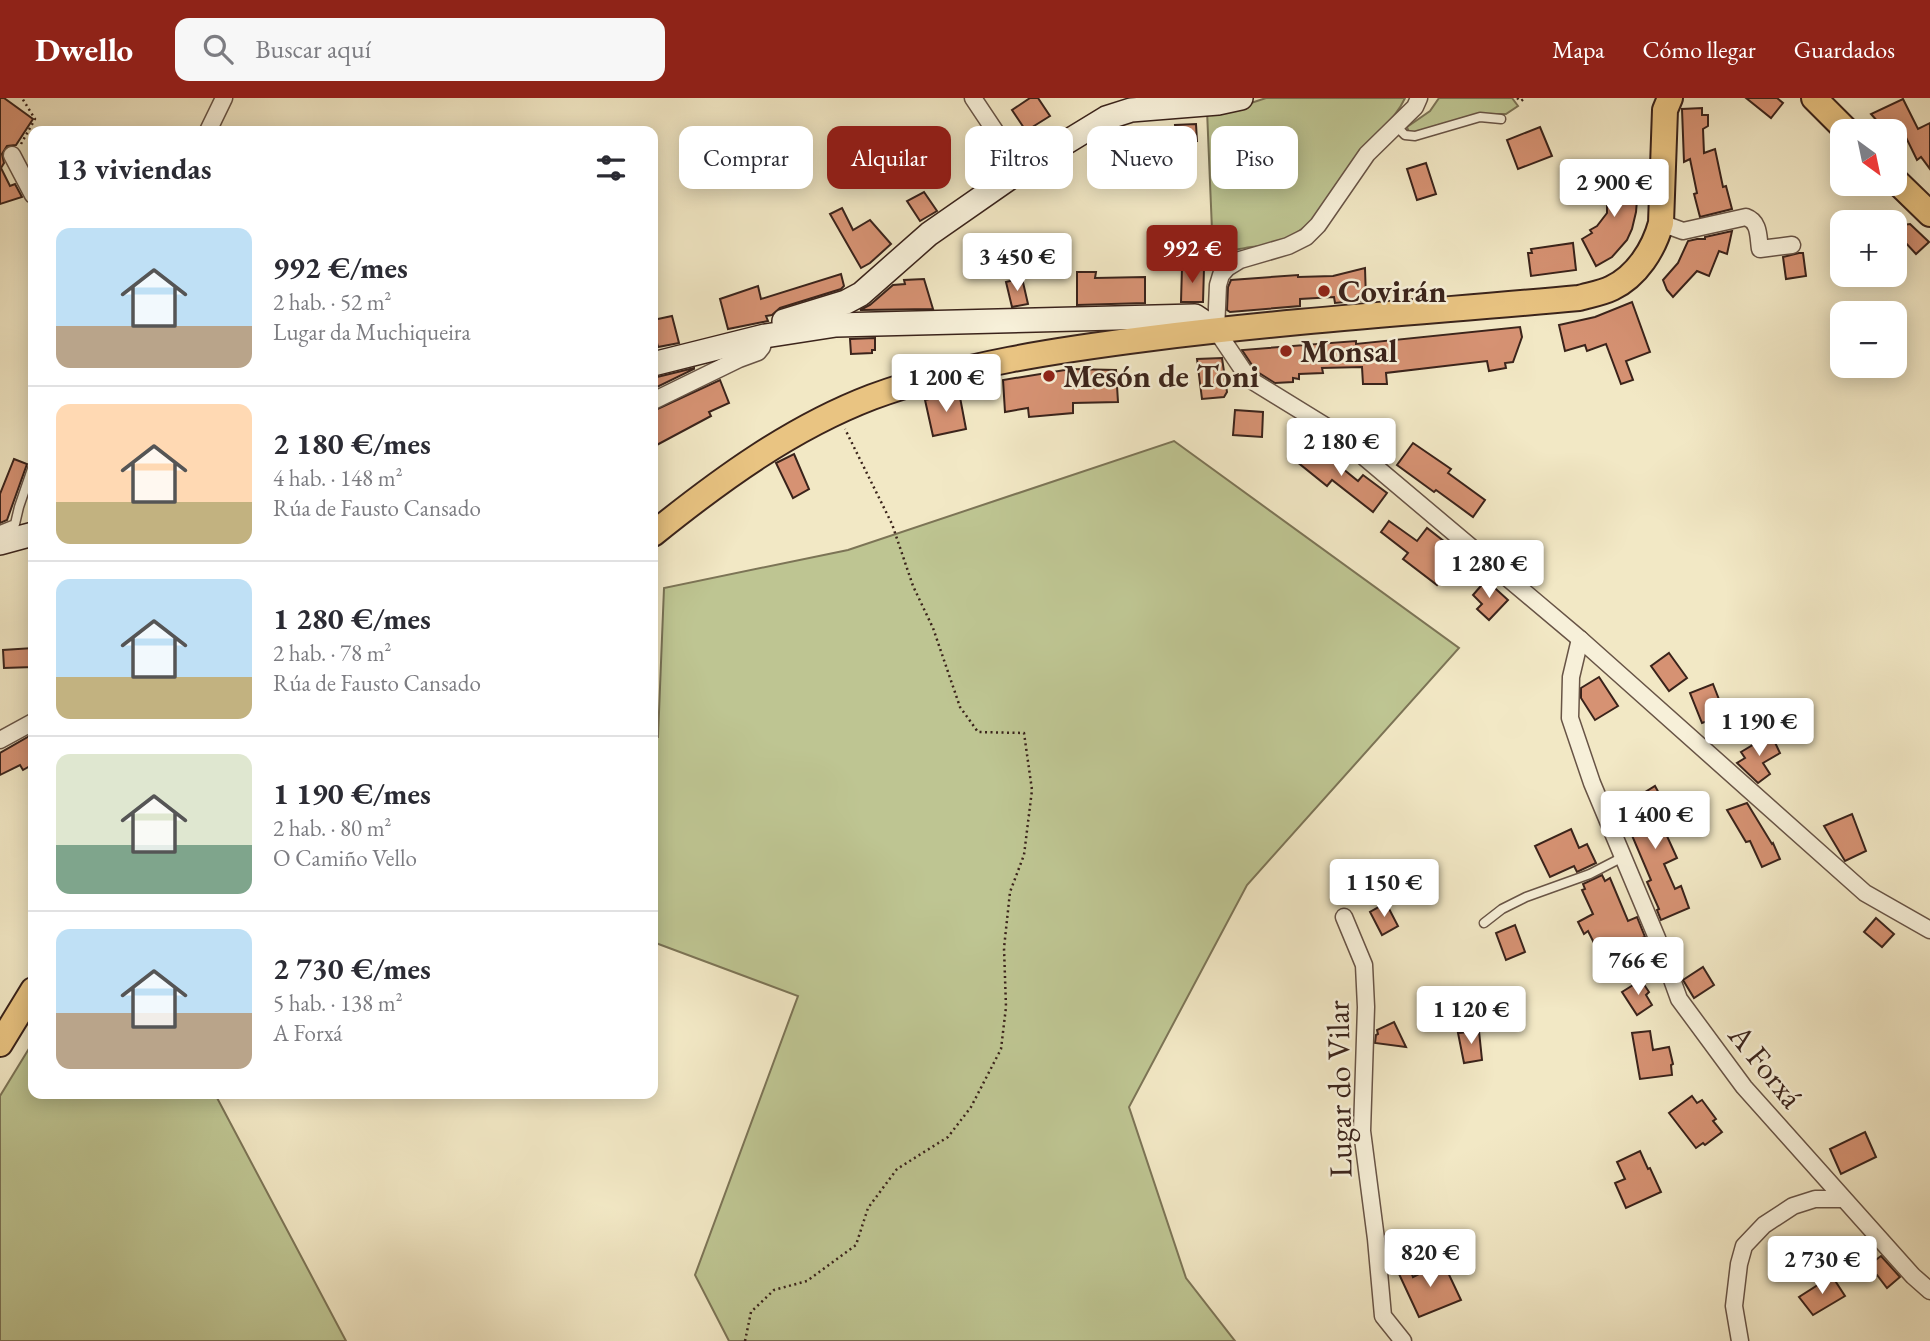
<!DOCTYPE html>
<html lang="es">
<meta charset="utf-8">
<style>
:root{--surface:#fff;--page:#f7f7f7;--text:#2b2b33;--muted:#7c7c81;--line:#e1e1e2;--accent:#8f2418}
body{margin:0;font-family:"EB Garamond",serif;background:var(--page);color:var(--text);height:100vh;display:flex;flex-direction:column;font-size:26px;white-space:nowrap}
*{box-sizing:border-box;margin:0}
p{font-size:23px;color:var(--muted)}
.icon{flex:none;width:38px;height:38px;fill:none;stroke:currentColor;stroke-width:2;stroke-linecap:round;stroke-linejoin:round}
.map{position:relative;flex:1;overflow:hidden}
.panel{position:absolute;left:28px;top:28px;width:630px;height:973px;display:flex;flex-direction:column;background:var(--surface);border-radius:14px;box-shadow:0 4px 18px #0003}
.panel>*{flex:none}
.top-card{position:absolute;left:679px;top:28px;width:665px;height:63px;display:flex;gap:14px}
.needle{width:46px;rotate:147deg}
.fabs{position:absolute;left:1830px;top:21px;display:grid;gap:14px}
.fabs a{display:grid;place-items:center;width:77px;height:77px;border-radius:14px;background:var(--surface);box-shadow:0 4px 18px #0003;font-size:35px}
.price{position:absolute;translate:-50% -60px;padding:0 16px;border-radius:7px;background:#fff;color:#222;font-size:23px;line-height:46px;filter:drop-shadow(0 2px 4px #0008)}
.price::after{content:'';position:absolute;left:50%;top:42px;width:21px;height:16px;margin-left:-10px;background:inherit;clip-path:polygon(0 0,100% 0,50% 100%)}
.price.active{background:var(--accent);color:#fff}
ul{padding:0;list-style:none}
li{display:flex;align-items:center;gap:21px;height:175px;padding:0 28px}
li+li{border-top:2px solid var(--line)}
li span{display:grid;place-items:center;flex:none;width:196px;height:140px;border-radius:14px;color:#555}
li>.icon{margin-inline-start:auto}
span .icon{width:84px;height:84px;fill:#fffc;stroke-width:1}
li b{font-size:30px}
h2{display:flex;justify-content:space-between;align-items:center;height:84px;padding:0 28px;font-size:30px}
.chip{padding:0 24px;border-radius:14px;background:var(--surface);box-shadow:0 4px 18px #0003;font-size:24px;line-height:63px}
.chip.active{background:var(--accent);color:#fff}
header{display:flex;align-items:center;gap:42px;box-sizing:border-box;height:98px;padding:0 35px;background:var(--accent);color:#fff}
header strong{font-size:33px}
nav{display:flex;gap:38px;margin-inline-start:auto;font-size:24px}
.search{width:490px;height:63px;background:var(--page);display:flex;align-items:center;gap:18px;box-sizing:border-box;padding:0 24px;border-radius:14px;color:var(--muted);font-size:26px}
.map>svg:first-child{display:block}
.green{fill:#bec592;stroke:#7c7456;stroke-width:2}
.building{fill:#d69273;stroke:#3a231b;stroke-width:2}
.lines{fill:none;stroke-linecap:round;stroke-linejoin:round}
.lane-casing{stroke:#685446;stroke-width:11}
.street-casing{stroke:#685446;stroke-width:19}
.secondary-casing{stroke:#3a231b;stroke-width:26}
.primary-casing{stroke:#3a231b;stroke-width:28}
.path{stroke:#3a231b;stroke-width:2.5;stroke-dasharray:2 3.5;stroke-linecap:butt}
.lane{stroke:#f7f0d9;stroke-width:8}
.street{stroke:#f7f0d9;stroke-width:16}
.secondary{stroke:#f7f0d9;stroke-width:23}
.primary{stroke:#e9c482;stroke-width:24}
.poi-dot{fill:#8f2418;stroke:#f7f0d9;stroke-width:2.5}
.labels{text-anchor:middle;dominant-baseline:central;stroke-width:5;stroke-linejoin:round;paint-order:stroke}
.poi-label{font-size:32px;font-weight:bold;fill:#3a231b;stroke:#f7f0d9;text-anchor:start}
.street-label{font-size:32px;fill:#3a231b;stroke:#f7f0d9}
</style>
<header>
<strong>Dwello</strong>
<div class="search"><svg class="icon" aria-label="search" viewBox="0 0 24 24"><circle cx="10" cy="10" r="6"/><path d="M15 15l6 6"/></svg>Buscar aquí</div>
<nav><a>Mapa</a><a>Cómo llegar</a><a>Guardados</a></nav>
</header>
<div class="map">
<svg width="1930" height="1243" viewBox="0 0 1930 1243">
<rect width="100%" height="100%" fill="#f2e8c5"/>
<filter id="stains"><feTurbulence type="fractalNoise" baseFrequency=".00286" numOctaves="4"/><feColorMatrix values="0 0 0 0 .2 0 0 0 0 .09 0 0 0 0 .02 0 0 0 .5 -.17"/></filter>
<radialGradient id="worn" r=".72"><stop offset=".6" stop-color="#630" stop-opacity="0"/><stop offset="1" stop-color="#630" stop-opacity=".3"/></radialGradient>
<g class="green">
<path d="M 1266,0 L 1405,0 C 1395,22 1381,28 1368,46 C 1341,82 1319,133 1272,146 C 1265,148 1258,148 1251,149 C 1238,151 1226,154 1213,156 L 1207,12 L 1248,6 Z"/>
<polygon points="1439,0 1512,0 1518,8 1506,16 1486,16 1420,34 1409,34 1407,29 1430,13"/>
<polygon points="1174,343 1459,550 1247,787 1129,1009 1186,1180 1235,1243 729,1243 695,1177 798,898 653,844 653,639 658,639 664,490 848,452"/>
<polygon points="33,944 33,996 215,996 346,1243 0,1243 0,998"/>
</g>
<g class="building">
<polygon points="0,0 4,0 33,21 16,47 7,48 2,56 4,65 1,70 10,88 15,86 22,99 0,106"/>
<polygon points="1030,0 1038,0 1050,18 1026,33 1012,12"/>
<polygon points="1746,0 1777,0 1783,5 1771,20"/>
<polygon points="1903,1 1918,31 1930,25 1930,71 1921,59 1917,62 1899,25 1885,32 1871,16"/>
<polygon points="1702,10 1702,17 1708,17 1708,28 1703,31 1704,55 1715,51 1723,89 1726,88 1732,111 1700,119 1694,96 1697,95 1690,61 1684,64 1682,11"/>
<polygon points="1196,26 1197,43 1177,45 1175,27"/>
<polygon points="1540,29 1552,58 1518,71 1507,42"/>
<polygon points="991,49 1003,67 980,81 969,63"/>
<polygon points="1426,65 1436,96 1417,102 1407,71"/>
<polygon points="1607,77 1639,78 1636,114 1632,131 1627,142 1612,159 1596,168 1582,141 1592,135 1590,132 1597,128 1607,115"/>
<polygon points="924,94 937,113 920,123 907,103"/>
<polygon points="842,110 853,132 870,122 891,146 870,165 861,170 830,116"/>
<polygon points="1910,126 1929,144 1916,156 1905,144 1895,152 1895,128"/>
<polygon points="1732,133 1727,156 1719,153 1709,178 1697,173 1673,199 1667,192 1663,182 1678,165 1688,143 1697,141 1705,141 1705,139"/>
<polygon points="1573,145 1576,172 1531,178 1528,155 1532,155 1531,151"/>
<polygon points="1799,155 1803,155 1806,178 1786,181 1783,159"/>
<polygon points="1182,169 1204,170 1203,204 1181,204"/>
<polygon points="1365,170 1366,202 1335,205 1334,199 1300,201 1300,208 1230,214 1227,212 1228,189 1231,182 1298,177 1298,179 1333,178"/>
<polygon points="1077,174 1096,174 1095,180 1145,179 1145,205 1077,207"/>
<polygon points="841,176 844,188 841,191 780,210 772,217 766,218 768,223 728,231 720,201 758,188 761,201"/>
<polygon points="1022,180 1028,206 1012,209 1006,184"/>
<polygon points="924,181 933,211 860,212 870,207 893,187 905,186 904,182"/>
<polygon points="1632,204 1650,254 1626,263 1633,282 1621,286 1606,246 1587,253 1585,247 1565,253 1559,227 1595,219"/>
<polygon points="672,218 679,245 658,249 653,229 653,222"/>
<polygon points="1520,229 1522,239 1513,264 1505,265 1506,270 1489,273 1487,263 1386,275 1387,286 1363,286 1362,269 1322,270 1323,275 1299,276 1299,281 1293,280 1293,284 1275,285 1256,273 1242,252 1356,243 1356,246"/>
<polygon points="875,240 875,252 872,252 872,255 851,256 850,241"/>
<polygon points="1222,260 1227,294 1224,299 1202,301 1197,261"/>
<polygon points="694,270 694,271 653,291 653,280"/>
<polygon points="1071,271 1116,272 1118,304 1073,305 1073,315 1029,319 1028,310 1005,314 1003,282"/>
<polygon points="720,282 729,305 709,314 711,318 653,349 653,313"/>
<polygon points="959,294 966,331 933,338 925,302"/>
<polygon points="1235,312 1263,314 1262,339 1233,337"/>
<polygon points="1311,345 1358,383 1363,377 1387,395 1373,414 1332,382 1327,388 1296,363"/>
<polygon points="1413,345 1451,371 1448,375 1485,402 1473,419 1436,392 1434,394 1397,367"/>
<polygon points="794,356 809,391 793,400 776,365"/>
<polygon points="14,361 27,366 7,422 0,425 0,396"/>
<polygon points="1389,423 1417,443 1427,430 1450,448 1438,462 1450,471 1437,487 1403,461 1408,455 1381,434"/>
<polygon points="1486,482 1508,502 1489,522 1477,511 1482,506 1473,497"/>
<polygon points="33,550 33,569 4,570 3,552"/>
<polygon points="1669,555 1687,580 1669,593 1651,568"/>
<polygon points="1599,579 1618,608 1595,622 1581,600 1581,590"/>
<polygon points="1713,586 1725,617 1702,625 1690,595"/>
<polygon points="33,636 33,669 32,667 23,672 20,667 0,677 0,655"/>
<polygon points="1771,636 1780,655 1763,665 1770,676 1758,685 1737,665 1745,660 1741,654"/>
<polygon points="1655,688 1666,708 1656,714 1677,760 1664,766 1675,791 1681,788 1689,810 1661,822 1657,812 1659,811 1647,784 1651,782 1631,735 1629,736 1622,724 1628,720 1621,709"/>
<polygon points="1747,705 1772,746 1773,745 1780,761 1762,769 1750,743 1746,744 1727,712"/>
<polygon points="1852,716 1866,753 1845,763 1824,728"/>
<polygon points="1571,731 1579,750 1587,746 1596,765 1577,774 1574,768 1550,779 1535,748"/>
<polygon points="1602,777 1605,783 1610,780 1628,823 1637,819 1645,839 1599,855 1588,833 1584,836 1578,824 1593,816 1582,792 1585,791 1583,786"/>
<polygon points="1386,805 1398,828 1382,837 1370,814"/>
<polygon points="1876,820 1894,836 1882,849 1864,834"/>
<polygon points="1515,827 1525,854 1506,862 1496,835"/>
<polygon points="1703,869 1714,887 1694,900 1683,882"/>
<polygon points="1641,882 1649,894 1646,897 1652,907 1637,917 1622,894"/>
<polygon points="1394,924 1406,949 1375,945 1376,937 1378,936 1377,932"/>
<polygon points="1479,933 1482,962 1464,965 1458,935"/>
<polygon points="1650,933 1653,952 1669,949 1673,966 1671,967 1672,977 1640,981 1632,935"/>
<polygon points="1692,998 1697,1005 1702,1002 1716,1021 1713,1023 1722,1034 1705,1047 1703,1045 1696,1050 1669,1015"/>
<polygon points="1865,1034 1876,1059 1841,1076 1830,1051"/>
<polygon points="1640,1053 1648,1071 1650,1070 1661,1094 1626,1110 1615,1085 1625,1081 1617,1064"/>
<polygon points="1881,1158 1900,1179 1887,1190 1877,1177 1872,1180 1865,1170"/>
<polygon points="1443,1164 1461,1202 1419,1219 1399,1176 1410,1171 1413,1179"/>
<polygon points="1832,1178 1845,1198 1813,1217 1799,1199"/>
</g>
<g class="lines">
<g class="lane-casing">
<g id="lane">
<polyline points="1396,28 1405,37 1415,38 1480,19 1501,21"/>
<polyline points="0,432 15,426 19,409 33,368"/>
<polyline points="1484,825 1502,811 1526,799 1590,776 1623,759"/>
</g>
</g>
<g class="street-casing">
<g id="street">
<polyline points="973,0 1021,72"/>
<polyline points="1419,0 1415,9 1367,56 1318,127 1306,139 1288,148 1240,162 1227,170 1221,177 1218,187 1216,232 1249,281 1332,332 1580,541 1865,795 1930,832"/>
<polyline points="208,33 224,0"/>
<polyline points="12,57 33,97"/>
<path d="M 1661,125 L 1683,133 L 1746,119 C 1760,124 1758,139 1760,151 L 1792,147"/>
<polyline points="653,303 739,261 758,254 762,249 765,238"/>
<polyline points="1580,541 1571,579 1570,620 1592,685 1657,840 1679,901 1744,989 1913,1178 1930,1193"/>
<polyline points="0,642 33,624"/>
<polyline points="1344,819 1364,867 1366,909 1362,1033 1376,1141 1383,1218 1403,1243"/>
<polyline points="1740,1243 1734,1208 1739,1166 1744,1148 1764,1127 1793,1108 1815,1101 1843,1101"/>
</g>
</g>
<g class="secondary-casing">
<g id="secondary">
<polyline points="784,223 846,204 861,196 929,136 1021,72 1106,20 1131,12 1218,5 1241,0"/>
<polyline points="653,266 765,238 836,227 1195,218 1216,232"/>
<polyline points="0,445 33,436"/>
</g>
</g>
<g class="primary-casing">
<g id="primary">
<polyline points="1814,0 1847,33"/>
<polyline points="1895,82 1930,116"/>
<path d="M 653,436 C 720,382 791,330 872,299 C 962,266 1057,252 1152,240 C 1294,222 1437,213 1579,200 C 1589,197 1602,195 1612,190 C 1637,178 1654,151 1661,125 L 1665,12 L 1670,0"/>
<polyline points="0,946 33,892"/>
</g>
</g>
<g class="path">
<polyline points="1517,0 1521,3 1525,0"/>
<polyline points="21,46 35,21 22,0"/>
<polyline points="745,1243 751,1214 774,1192 807,1183 856,1147 868,1110 897,1071 948,1039 971,1009 1001,951 1006,909 1004,850 1010,794 1024,757 1032,692 1024,635 978,634 960,609 933,530 913,488 892,426 845,331"/>
</g>
<use href="#lane" class="lane"/>
<use href="#street" class="street"/>
<use href="#secondary" class="secondary"/>
<use href="#primary" class="primary"/>
</g>
<g class="poi-dot">
<circle cx="1324" cy="193" r="7"/>
<circle cx="1286" cy="253" r="7"/>
<circle cx="1049" cy="278" r="7"/>
</g>
<g class="labels">
<g class="poi-label">
<text x="1338" y="193">Covirán</text>
<text x="1300" y="253">Monsal</text>
<text x="1063" y="278">Mesón de Toni</text>
</g>
<g class="street-label">
<text transform="translate(1766 968) rotate(51)">A Forxá</text>
<text transform="translate(1339 991) rotate(-91)">Lugar do Vilar</text>
</g>
</g>
<rect width="100%" height="100%" filter="url(#stains)"/>
<rect width="100%" height="100%" fill="url(#worn)"/>
</svg>
<div class="fabs">
<a><svg class="needle" viewBox="-14 -14 28 28"><path d="M0-13l5 13h-10z" fill="#e53935"/><path d="M0 13l5-13h-10z" fill="#7c7c81"/></svg></a>
<a>+</a>
<a>−</a>
</div>
<b class="price" style="left:1614px;top:121px">2 900 €</b>
<b class="price active" style="left:1192px;top:187px">992 €</b>
<b class="price" style="left:1017px;top:195px">3 450 €</b>
<b class="price" style="left:946px;top:316px">1 200 €</b>
<b class="price" style="left:1341px;top:380px">2 180 €</b>
<b class="price" style="left:1489px;top:502px">1 280 €</b>
<b class="price" style="left:1759px;top:660px">1 190 €</b>
<b class="price" style="left:1655px;top:753px">1 400 €</b>
<b class="price" style="left:1384px;top:821px">1 150 €</b>
<b class="price" style="left:1638px;top:899px">766 €</b>
<b class="price" style="left:1471px;top:948px">1 120 €</b>
<b class="price" style="left:1430px;top:1191px">820 €</b>
<b class="price" style="left:1822px;top:1198px">2 730 €</b>
<div class="top-card">
<a class="chip">Comprar</a>
<a class="chip active">Alquilar</a>
<a class="chip">Filtros</a>
<a class="chip">Nuevo</a>
<a class="chip">Piso</a>
</div>
<section class="panel">
<h2>13 viviendas<svg class="icon" aria-label="filters" viewBox="0 0 24 24"><path d="M4 7h16M4 17h16"/><circle cx="9" cy="7" r="2"/><circle cx="15" cy="17" r="2"/></svg></h2>
<ul>
<li><span style="background:linear-gradient(#bfe0f5 70%,#b9a48a 0)"><svg class="icon" aria-label="home" viewBox="0 0 24 24"><path d="M3 11l9-7 9 7M6 9v11h12V9"/></svg></span><div><b>992 €/mes</b><p>2 hab. · 52 m²</p><p>Lugar da Muchiqueira</p></div></li>
<li><span style="background:linear-gradient(#ffd9b3 70%,#c2b280 0)"><svg class="icon" aria-label="home" viewBox="0 0 24 24"><path d="M3 11l9-7 9 7M6 9v11h12V9"/></svg></span><div><b>2 180 €/mes</b><p>4 hab. · 148 m²</p><p>Rúa de Fausto Cansado</p></div></li>
<li><span style="background:linear-gradient(#bfe0f5 70%,#c2b280 0)"><svg class="icon" aria-label="home" viewBox="0 0 24 24"><path d="M3 11l9-7 9 7M6 9v11h12V9"/></svg></span><div><b>1 280 €/mes</b><p>2 hab. · 78 m²</p><p>Rúa de Fausto Cansado</p></div></li>
<li><span style="background:linear-gradient(#dfe7d0 65%,#7fa58c 0)"><svg class="icon" aria-label="home" viewBox="0 0 24 24"><path d="M3 11l9-7 9 7M6 9v11h12V9"/></svg></span><div><b>1 190 €/mes</b><p>2 hab. · 80 m²</p><p>O Camiño Vello</p></div></li>
<li><span style="background:linear-gradient(#bfe0f5 60%,#b9a48a 0)"><svg class="icon" aria-label="home" viewBox="0 0 24 24"><path d="M3 11l9-7 9 7M6 9v11h12V9"/></svg></span><div><b>2 730 €/mes</b><p>5 hab. · 138 m²</p><p>A Forxá</p></div></li>
</ul>
</section>
</div>
